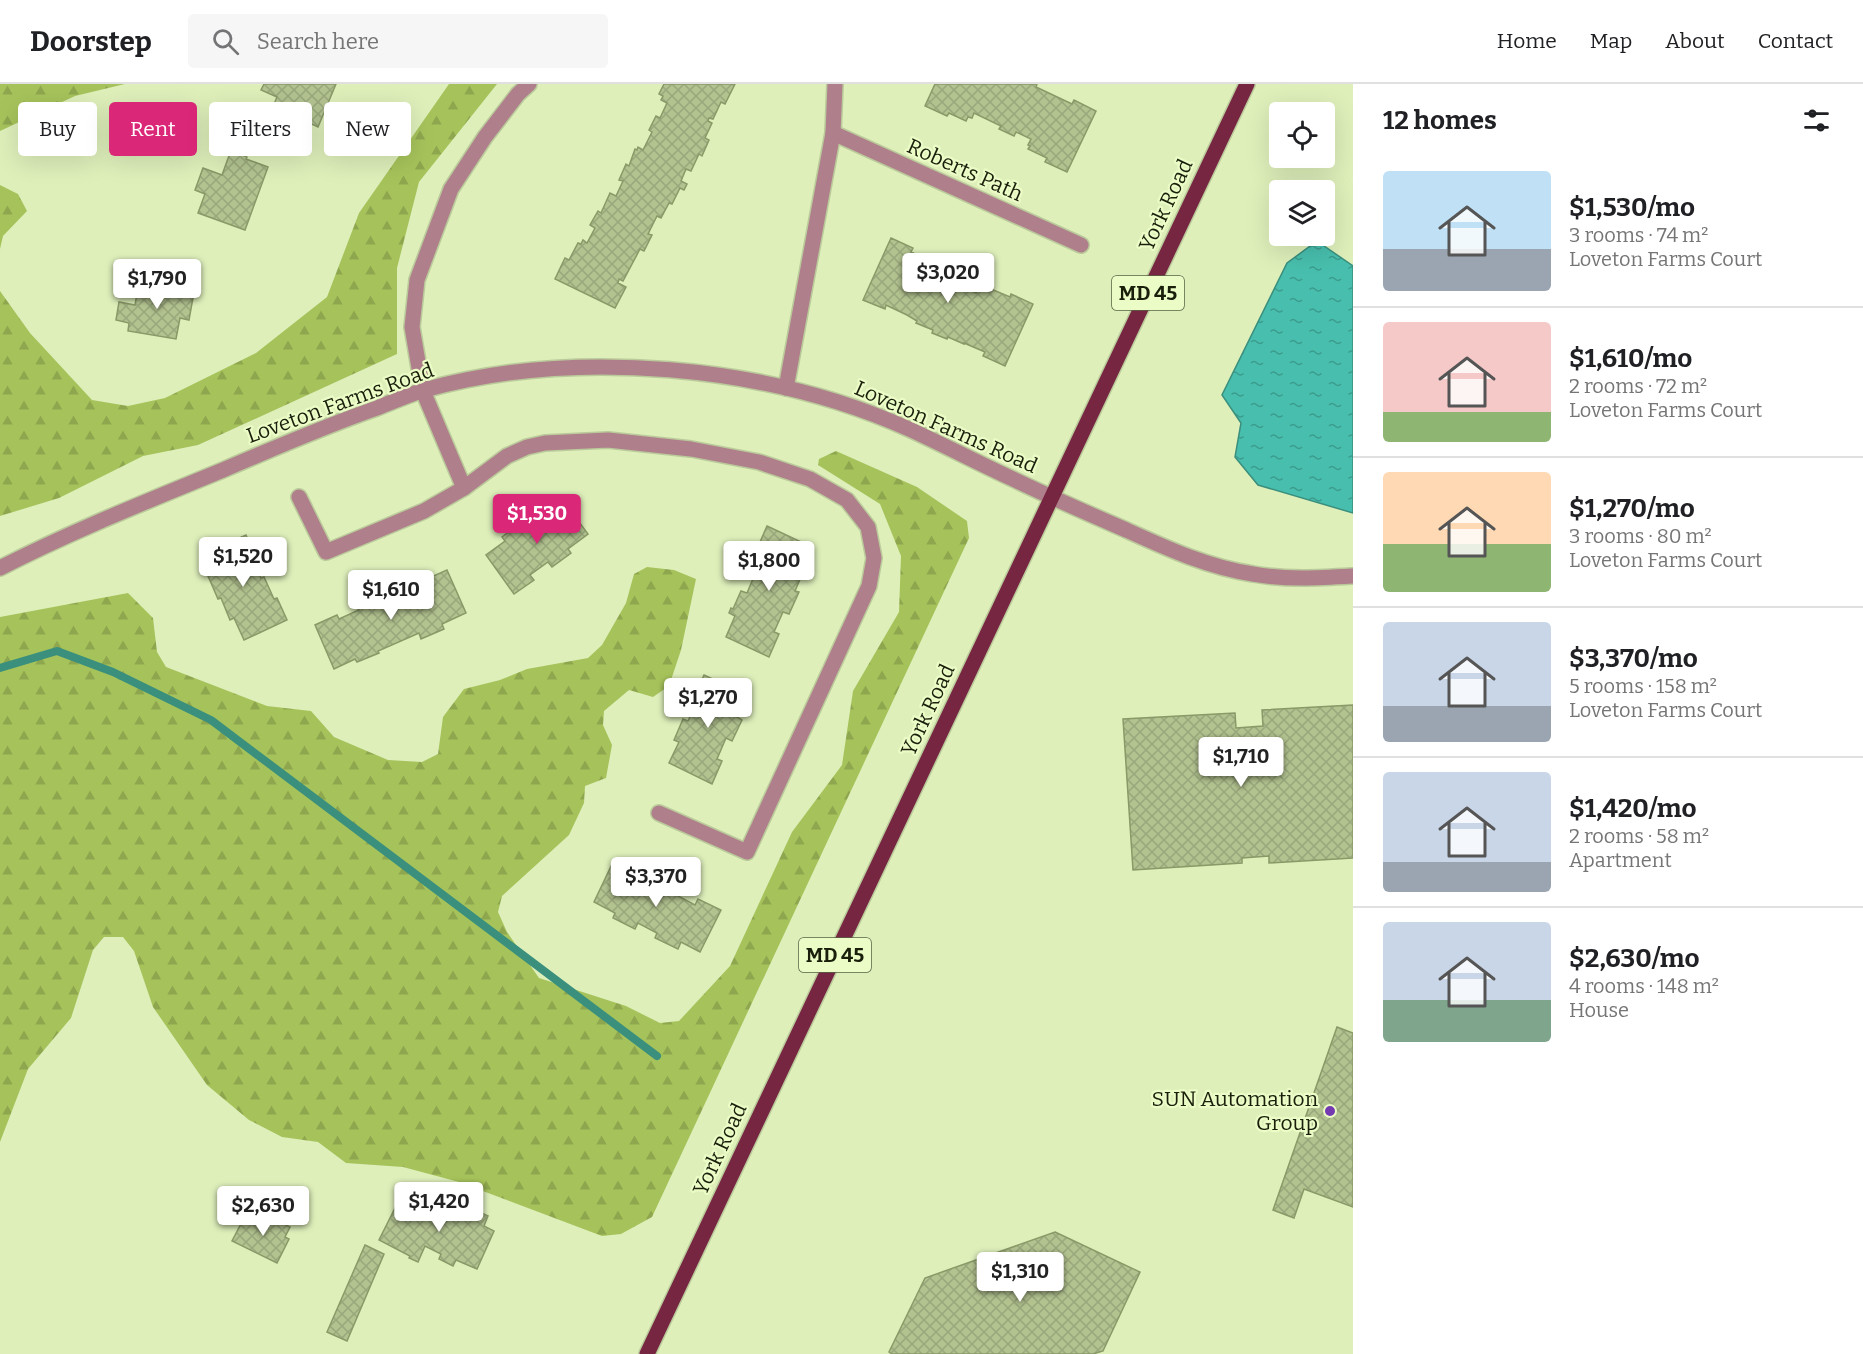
<!DOCTYPE html>
<meta charset="utf-8">
<style>
:root{--surface:#fff;--page:#f6f6f6;--text:#202124;--muted:#757577;--line:#e0e0e0;--accent:#db2777}
body{margin:0;font-family:Bitter,serif;background:var(--page);color:var(--text);height:100vh;display:flex;flex-direction:column;font-size:22px;white-space:nowrap}
*{box-sizing:border-box;margin:0}
p{font-size:20px;color:var(--muted)}
.icon{flex:none;width:33px;height:33px;fill:none;stroke:currentColor;stroke-width:2;stroke-linecap:round;stroke-linejoin:round}
.map{position:relative;flex:1;overflow:hidden}
.details{display:flex;flex-direction:column;background:var(--surface);width:510px}
.details>*{flex:none}
.hud{position:absolute;left:18px;top:18px;width:570px;height:54px;display:flex;gap:12px}
.buttons{position:absolute;left:1269px;top:18px;display:grid;gap:12px}
.buttons a{display:grid;place-items:center;width:66px;height:66px;border-radius:6px;background:var(--surface);box-shadow:0 6px 24px #0002;font-size:30px}
.price{position:absolute;translate:-50% -51px;padding:0 14px;border-radius:6px;background:#fff;color:#222;font-size:20px;line-height:39px;filter:drop-shadow(0 2px 3px #0008)}
.price::after{content:'';position:absolute;left:50%;top:36px;width:18px;height:14px;margin-left:-9px;background:inherit;clip-path:polygon(0 0,100% 0,50% 100%)}
.price.on{background:var(--accent);color:#fff}
ul{padding:0;list-style:none}
li{display:flex;align-items:center;gap:18px;height:150px;padding:0 30px}
li+li{border-top:2px solid var(--line)}
li span{display:grid;place-items:center;flex:none;width:168px;height:120px;border-radius:6px;color:#555}
li>.icon{margin-inline-start:auto}
span .icon{width:72px;height:72px;fill:#fffc;stroke-width:1}
li b{font-size:26px}
h2{display:flex;justify-content:space-between;align-items:center;height:72px;padding:0 30px;font-size:26px}
.chip{padding:0 21px;border-radius:6px;background:var(--surface);box-shadow:0 6px 24px #0002;font-size:21px;line-height:54px}
.chip.on{background:var(--accent);color:#fff}
header{display:flex;align-items:center;gap:36px;box-sizing:border-box;height:84px;padding:0 30px;background:var(--surface);border-bottom:2px solid var(--line)}
header strong{font-size:28px}
nav{display:flex;gap:33px;margin-inline-start:auto;font-size:21px}
.search{width:420px;height:54px;background:var(--page);display:flex;align-items:center;gap:15px;box-sizing:border-box;padding:0 21px;border-radius:6px;color:var(--muted);font-size:22px}
main{display:flex;flex:1;min-height:0}
.map>svg:first-child{display:block}
.forest{fill:url(#forest-firs)}
.water{fill:url(#water-ripples);stroke:#3a8f7d;stroke-width:1.5}
.lines{fill:none;stroke-linecap:round;stroke-linejoin:round}
.stream{stroke:#3a8f7d;stroke-width:8}
.building{fill:url(#building-cross-hatch);stroke:#899967;stroke-width:1.5}
.street-casing{stroke:#bbca9a;stroke-width:18}
.primary-casing{stroke:#bbca9a;stroke-width:18}
.street{stroke:#af7f8b;stroke-width:15}
.primary{stroke:#772642;stroke-width:15}
.poi-dot{fill:#743bb1;stroke:#ebfcc7;stroke-width:2}
.labels{text-anchor:middle;dominant-baseline:central;stroke-width:4.5;stroke-linejoin:round;paint-order:stroke}
.shield{fill:#ebfcc7;stroke:#586143;stroke-width:1.5}
.shield-label{font-size:20px;font-weight:bold;fill:#191f0b}
.street-label{font-size:21px;fill:#191f0b;stroke:#ebfcc7}
.poi-label{font-size:21px;fill:#191f0b;stroke:#ebfcc7;text-anchor:end}
</style>
<header>
<strong>Doorstep</strong>
<div class="search"><svg class="icon" aria-label="search" viewBox="0 0 24 24"><circle cx="10" cy="10" r="6"/><path d="M15 15l6 6"/></svg>Search here</div>
<nav><a>Home</a><a>Map</a><a>About</a><a>Contact</a></nav>
</header>
<main>
<div class="map">
<svg width="1353" height="1270" viewBox="0 0 1353 1270">
<defs>
<pattern id="forest-firs" width="22" height="20" patternUnits="userSpaceOnUse" patternTransform="scale(1.5)"><rect width="22" height="20" fill="#a6c35b"/><path d="M5 1l3.5 6h-7zM16 11l3.5 6h-7z" fill="#8ea74e"/></pattern>
<pattern id="water-ripples" width="26" height="14" patternUnits="userSpaceOnUse" patternTransform="scale(1.5)"><rect width="26" height="14" fill="#48bfae"/><path d="M2 4q2-2 4 0t4 0M15 11q2-2 4 0t4 0" fill="none" stroke="#3b9b8c"/></pattern>
<pattern id="building-cross-hatch" width="8" height="8" patternUnits="userSpaceOnUse" patternTransform="scale(1.5)"><rect width="8" height="8" fill="#b3c390"/><path d="M0 0l8 8M0 8l8-8" fill="none" stroke="#99a77b"/></pattern>
</defs>
<rect width="100%" height="100%" fill="#deefba"/>
<g class="forest">
<polygon points="0,0 125,0 75,12 0,47"/>
<polygon points="449,0 497,0 419,98 397,184 397,270 198,361 143,372 59,414 0,432 0,207 30,249 92,316 128,322 165,314 256,269 327,213 359,129"/>
<polygon points="0,101 18,110 27,127 3,152 0,165"/>
<polygon points="836,367 917,403 967,437 969,454 652,1133 621,1150 602,1152 459,1098 403,1083 346,1079 318,1058 282,1053 249,1036 207,1001 153,923 134,867 123,853 104,853 93,866 71,934 28,985 0,1058 0,533 128,509 153,534 157,568 166,583 267,622 311,627 334,653 388,676 422,678 438,670 443,633 464,605 500,596 527,585 588,574 602,561 626,519 634,490 647,483 674,486 696,495 681,566 669,602 653,613 629,606 604,627 603,641 612,661 606,694 585,702 584,719 569,751 502,812 498,828 507,848 539,894 626,922 660,939 679,937 730,882 792,748 842,681 853,607 899,528 901,472 880,420 818,381 819,375"/>
</g>
<polygon class="water" points="1317,157 1353,182 1353,429 1258,401 1235,373 1241,339 1222,311 1287,179"/>
<g class="lines">
<polyline class="stream" points="0,584 57,567 113,588 211,636 657,972"/>
</g>
<g class="building">
<polygon points="264,0 336,0 318,43 312,40 310,44 271,27 277,13 261,6"/>
<polygon points="664,0 735,0 725,20 721,18 713,35 709,34 708,37 712,39 705,54 709,56 702,72 699,70 691,87 686,85 681,97 687,100 684,106 680,104 672,120 669,119 661,134 657,132 648,150 652,151 644,167 640,165 623,197 619,195 618,199 626,203 615,224 555,195 565,174 569,176 578,159 581,160 583,156 587,159 595,144 590,141 598,127 601,129 610,109 616,112 623,97 619,96 626,80 629,82 635,65 637,66 638,63 643,66 652,48 649,46 656,32 660,34 667,19 661,16 663,12 659,10"/>
<polygon points="935,0 1037,0 1036,3 1072,20 1074,16 1096,27 1067,88 1045,78 1047,74 1028,65 1030,62 1028,61 1031,55 1016,48 1014,52 999,45 1001,42 974,29 972,34 968,33 966,37 949,29 947,32 925,22"/>
<polygon points="162,21 174,25 169,37 157,33"/>
<polygon points="145,55 155,60 151,71 140,67"/>
<polygon points="236,68 247,73 246,75 268,83 245,146 198,129 205,110 195,106 203,84 222,91 230,69 235,71"/>
<polygon points="891,154 913,164 911,168 928,176 926,181 940,187 938,191 954,198 955,195 971,202 969,206 976,209 979,204 990,208 991,205 1010,213 1011,210 1033,220 1005,282 983,272 985,268 964,259 964,260 948,253 947,255 932,249 933,246 916,239 917,237 907,231 886,221 885,225 863,216"/>
<polygon points="139,198 194,208 189,236 180,234 176,255 128,247 129,239 116,236 119,218 135,221"/>
<polygon points="560,412 588,450 568,465 571,469 552,483 548,478 530,491 534,496 514,510 486,471 505,457 502,453 521,439 525,444 543,430 540,426"/>
<polygon points="767,442 810,462 800,484 804,486 795,507 799,508 789,530 783,528 774,548 779,550 769,573 726,553 735,532 729,529 731,524 733,525 741,507 747,509 755,490 751,488 760,467 757,465"/>
<polygon points="246,451 256,474 253,476 261,494 264,493 274,515 277,514 287,536 244,556 234,534 230,536 221,514 218,515 208,492 212,491 203,470"/>
<polygon points="447,486 466,529 442,540 444,545 421,555 419,549 378,567 379,569 357,578 355,575 334,585 315,541 337,531 339,535 359,526 357,523 379,513 382,518 403,508 404,510 425,503 422,497"/>
<polygon points="704,591 747,611 737,633 742,636 732,657 726,654 717,675 722,677 712,700 669,679 679,658 674,656 683,635 688,637 698,616 693,614"/>
<polygon points="1353,621 1353,774 1269,779 1269,772 1242,774 1242,779 1133,786 1123,635 1235,629 1236,644 1263,642 1262,626"/>
<polygon points="614,776 637,786 634,792 653,802 656,795 678,806 676,811 695,821 698,815 721,826 700,868 681,858 678,865 655,854 657,849 638,839 635,845 613,834 615,829 594,818"/>
<polygon points="1337,943 1353,949 1353,1123 1304,1105 1294,1134 1273,1126"/>
<polygon points="400,1114 436,1130 440,1121 451,1126 455,1117 488,1132 484,1142 494,1147 477,1185 456,1176 453,1182 439,1175 441,1170 425,1162 418,1178 409,1174 410,1172 379,1156"/>
<polygon points="262,1129 290,1143 285,1153 289,1155 277,1179 232,1157 244,1134 256,1141"/>
<polygon points="1055,1148 1140,1188 1103,1267 1093,1270 892,1270 889,1268 925,1194"/>
<polygon points="365,1161 384,1170 347,1257 327,1248"/>
</g>
<g class="lines">
<g class="street-casing">
<g id="street">
<polyline points="833,49 1081,161"/>
<polyline points="786,304 833,49 835,0"/>
<polyline points="464,404 423,307 412,243 417,196 451,105 485,53 518,10 529,0"/>
<polyline points="299,413 326,468 424,427 464,404 507,372 527,363 545,359 608,356 691,365 759,378 810,395 847,416 868,443 874,474 869,502 747,768 659,729"/>
<path d="M 0,484 C 72,447 148,417 223,386 C 274,364 325,342 377,324 C 392,318 408,311 424,306 C 575,264 766,281 909,345 C 944,361 978,379 1013,395 C 1050,413 1087,429 1124,445 C 1166,464 1207,483 1253,490 C 1286,496 1319,494 1353,492"/>
</g>
</g>
<g class="primary-casing">
<polyline id="primary" points="647,1270 1247,0"/>
</g>
<use href="#street" class="street"/>
<use href="#primary" class="primary"/>
</g>
<circle class="poi-dot" cx="1330" cy="1027" r="6"/>
<g class="labels">
<g class="shield">
<rect x="1112" y="192" width="72" height="34" rx="4.5"/>
<rect x="799" y="854" width="72" height="34" rx="4.5"/>
</g>
<g class="shield-label">
<text x="1148" y="209">MD 45</text>
<text x="835" y="871">MD 45</text>
</g>
<g class="street-label">
<text transform="translate(965 86) rotate(24)">Roberts Path</text>
<text transform="translate(1166 121) rotate(-65)">York Road</text>
<text transform="translate(340 319) rotate(-20)">Loveton Farms Road</text>
<text transform="translate(946 343) rotate(24)">Loveton Farms Road</text>
<text transform="translate(928 626) rotate(-65)">York Road</text>
<text transform="translate(720 1065) rotate(-65)">York Road</text>
</g>
<g class="poi-label">
<text x="1318" y="1015">SUN Automation<tspan x="1318" dy="24">Group</tspan></text>
</g>
</g>
</svg>
<div class="buttons">
<a><svg class="icon" aria-label="locate" viewBox="0 0 24 24"><circle cx="12" cy="12" r="6"/><path d="M12 2v4M12 18v4M2 12h4M18 12h4"/></svg></a>
<a><svg class="icon" aria-label="layers" viewBox="0 0 24 24"><path d="M12 4l9 5-9 5-9-5zM3 14l9 5 9-5"/></svg></a>
</div>
<b class="price" style="left:948px;top:220px">$3,020</b>
<b class="price" style="left:157px;top:226px">$1,790</b>
<b class="price on" style="left:537px;top:461px">$1,530</b>
<b class="price" style="left:243px;top:504px">$1,520</b>
<b class="price" style="left:769px;top:508px">$1,800</b>
<b class="price" style="left:391px;top:537px">$1,610</b>
<b class="price" style="left:708px;top:645px">$1,270</b>
<b class="price" style="left:1241px;top:704px">$1,710</b>
<b class="price" style="left:656px;top:824px">$3,370</b>
<b class="price" style="left:439px;top:1149px">$1,420</b>
<b class="price" style="left:263px;top:1153px">$2,630</b>
<b class="price" style="left:1020px;top:1219px">$1,310</b>
<div class="hud">
<a class="chip">Buy</a>
<a class="chip on">Rent</a>
<a class="chip">Filters</a>
<a class="chip">New</a>
</div>
</div>
<section class="details">
<h2>12 homes<svg class="icon" aria-label="filters" viewBox="0 0 24 24"><path d="M4 7h16M4 17h16"/><circle cx="9" cy="7" r="2"/><circle cx="15" cy="17" r="2"/></svg></h2>
<ul>
<li><span style="background:linear-gradient(#bfe0f5 65%,#9aa5b1 0)"><svg class="icon" aria-label="home" viewBox="0 0 24 24"><path d="M3 11l9-7 9 7M6 9v11h12V9"/></svg></span><div><b>$1,530/mo</b><p>3 rooms · 74 m²</p><p>Loveton Farms Court</p></div></li>
<li><span style="background:linear-gradient(#f6c9c9 75%,#8fb573 0)"><svg class="icon" aria-label="home" viewBox="0 0 24 24"><path d="M3 11l9-7 9 7M6 9v11h12V9"/></svg></span><div><b>$1,610/mo</b><p>2 rooms · 72 m²</p><p>Loveton Farms Court</p></div></li>
<li><span style="background:linear-gradient(#ffd9b3 60%,#8fb573 0)"><svg class="icon" aria-label="home" viewBox="0 0 24 24"><path d="M3 11l9-7 9 7M6 9v11h12V9"/></svg></span><div><b>$1,270/mo</b><p>3 rooms · 80 m²</p><p>Loveton Farms Court</p></div></li>
<li><span style="background:linear-gradient(#c9d6e8 70%,#9aa5b1 0)"><svg class="icon" aria-label="home" viewBox="0 0 24 24"><path d="M3 11l9-7 9 7M6 9v11h12V9"/></svg></span><div><b>$3,370/mo</b><p>5 rooms · 158 m²</p><p>Loveton Farms Court</p></div></li>
<li><span style="background:linear-gradient(#c9d6e8 75%,#9aa5b1 0)"><svg class="icon" aria-label="home" viewBox="0 0 24 24"><path d="M3 11l9-7 9 7M6 9v11h12V9"/></svg></span><div><b>$1,420/mo</b><p>2 rooms · 58 m²</p><p>Apartment</p></div></li>
<li><span style="background:linear-gradient(#c9d6e8 65%,#7fa58c 0)"><svg class="icon" aria-label="home" viewBox="0 0 24 24"><path d="M3 11l9-7 9 7M6 9v11h12V9"/></svg></span><div><b>$2,630/mo</b><p>4 rooms · 148 m²</p><p>House</p></div></li>
</ul>
</section>
</main>
